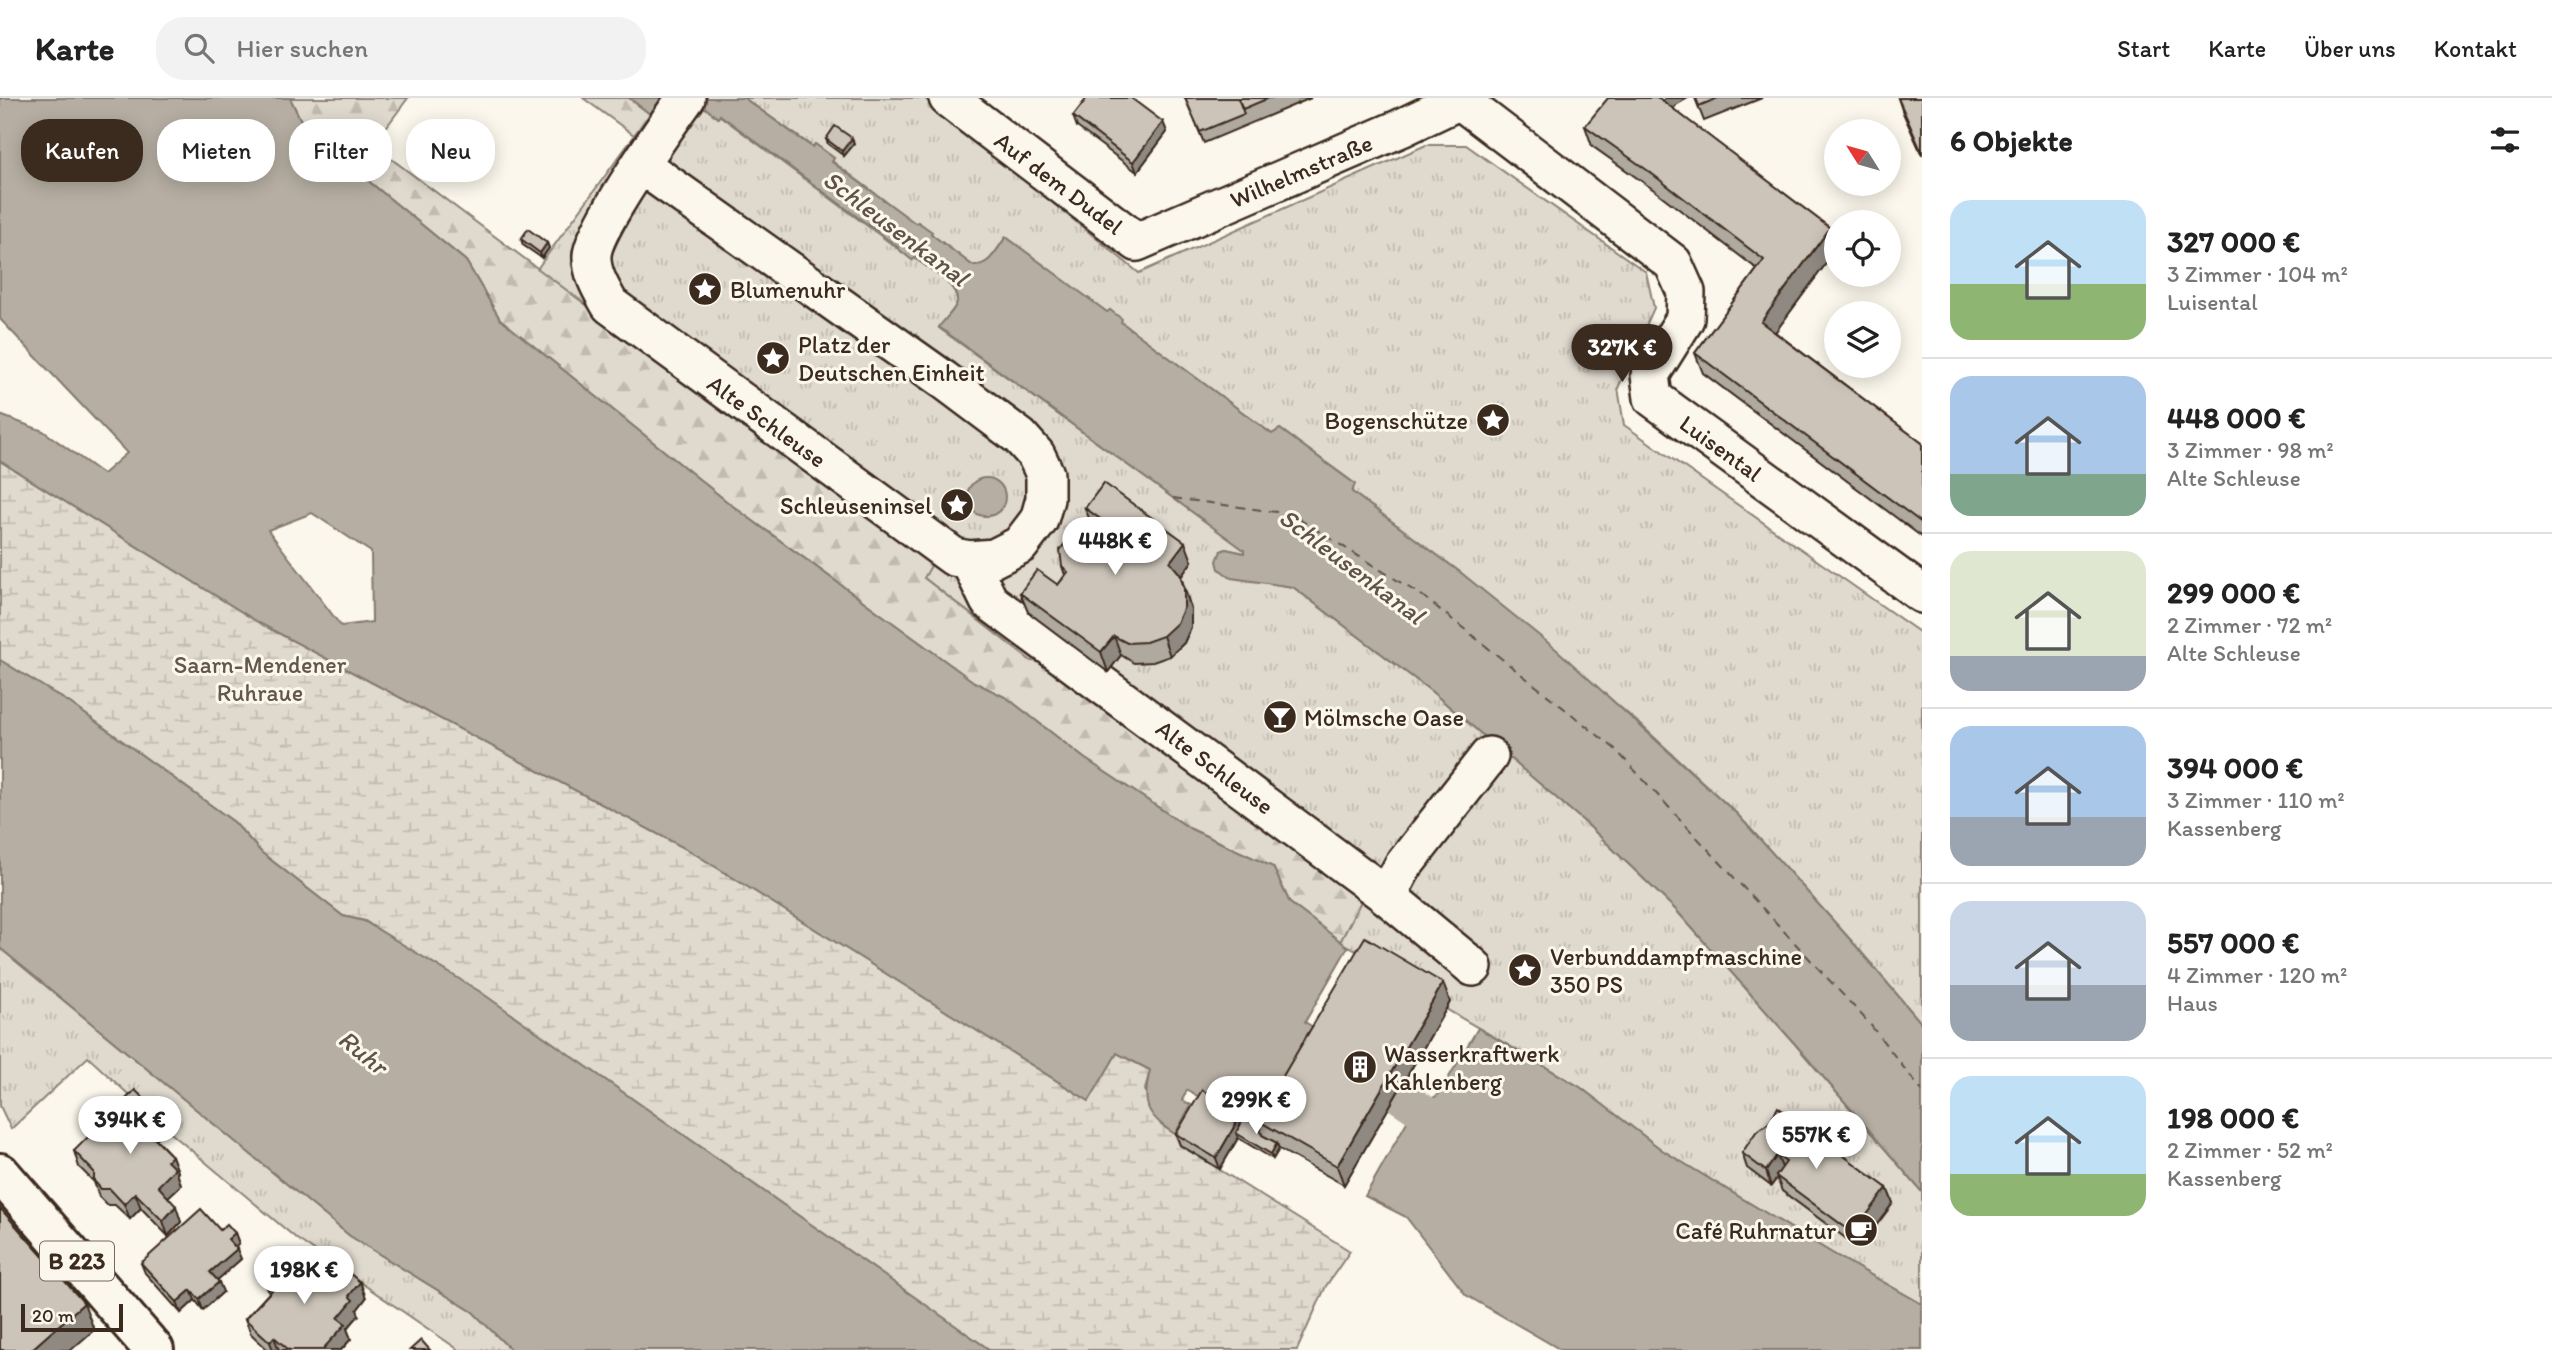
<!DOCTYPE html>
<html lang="de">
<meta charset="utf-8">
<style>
:root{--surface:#fff;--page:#f2f2f2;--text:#222;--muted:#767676;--line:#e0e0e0;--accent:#3b2a1e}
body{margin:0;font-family:Itim,sans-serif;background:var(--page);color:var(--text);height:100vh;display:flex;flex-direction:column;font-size:26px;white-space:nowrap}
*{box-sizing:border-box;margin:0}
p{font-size:23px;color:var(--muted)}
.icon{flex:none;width:38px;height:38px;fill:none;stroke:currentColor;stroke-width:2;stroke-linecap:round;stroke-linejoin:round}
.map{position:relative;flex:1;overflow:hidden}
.details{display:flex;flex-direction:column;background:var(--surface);width:630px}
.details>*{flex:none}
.guide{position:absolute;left:21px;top:21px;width:665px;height:63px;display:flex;gap:14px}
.needle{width:46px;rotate:307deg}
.buttons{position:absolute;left:1824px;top:21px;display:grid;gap:14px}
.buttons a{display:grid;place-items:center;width:77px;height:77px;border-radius:50%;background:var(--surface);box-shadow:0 4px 18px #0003;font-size:35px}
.scale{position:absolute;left:21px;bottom:18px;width:102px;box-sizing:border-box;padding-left:7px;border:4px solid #3b2a1e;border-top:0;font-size:19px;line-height:24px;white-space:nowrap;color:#3b2a1e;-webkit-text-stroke:5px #fbf7ec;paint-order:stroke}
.price{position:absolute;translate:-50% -60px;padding:0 16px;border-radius:24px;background:#fff;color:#222;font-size:23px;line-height:46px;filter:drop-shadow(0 2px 4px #0008)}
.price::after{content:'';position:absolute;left:50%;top:42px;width:21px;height:16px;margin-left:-10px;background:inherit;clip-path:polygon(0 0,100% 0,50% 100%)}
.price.current{background:var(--accent);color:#fff}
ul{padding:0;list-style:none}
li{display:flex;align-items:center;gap:21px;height:175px;padding:0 28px}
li+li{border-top:2px solid var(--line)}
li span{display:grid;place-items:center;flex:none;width:196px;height:140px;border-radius:21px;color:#555}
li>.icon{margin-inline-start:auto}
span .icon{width:84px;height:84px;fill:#fffc;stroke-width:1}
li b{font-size:30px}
h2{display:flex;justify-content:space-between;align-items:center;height:84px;padding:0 28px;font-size:30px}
.tag{padding:0 24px;border-radius:28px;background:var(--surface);box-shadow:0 4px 18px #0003;font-size:24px;line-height:63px}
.tag.current{background:var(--accent);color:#fff}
header{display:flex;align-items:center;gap:42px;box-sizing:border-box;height:98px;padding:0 35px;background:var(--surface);border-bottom:2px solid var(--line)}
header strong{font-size:33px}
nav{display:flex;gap:38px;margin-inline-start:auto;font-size:24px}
.search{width:490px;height:63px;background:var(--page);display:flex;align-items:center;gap:18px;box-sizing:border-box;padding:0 24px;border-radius:28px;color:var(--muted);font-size:26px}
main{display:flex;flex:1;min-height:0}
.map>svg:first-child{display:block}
.grass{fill:url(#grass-tufts);stroke:#8d8276;stroke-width:2}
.forest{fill:url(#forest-firs);stroke:#8d8276;stroke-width:2}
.wetland{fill:url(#wetland-marsh);stroke:#8d8276;stroke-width:2}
.water{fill:#b6aea2;stroke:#85796d;stroke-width:2;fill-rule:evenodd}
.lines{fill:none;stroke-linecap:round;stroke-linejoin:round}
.canal{stroke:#b6aea2;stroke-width:35}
.ferry{stroke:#605246;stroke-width:2;stroke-dasharray:9 7;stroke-linecap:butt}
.street-casing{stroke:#3b2a1e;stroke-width:42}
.primary-casing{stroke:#3b2a1e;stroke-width:44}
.street{stroke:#fbf7ec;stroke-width:37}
.primary{stroke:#fbf7ec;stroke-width:38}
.wall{fill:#afa99f;stroke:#3b2a1e;stroke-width:2}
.shaded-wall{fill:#8f8982;stroke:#3b2a1e;stroke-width:2}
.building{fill:#ccc4b9;stroke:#3b2a1e;stroke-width:2}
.labels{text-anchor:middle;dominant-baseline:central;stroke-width:6;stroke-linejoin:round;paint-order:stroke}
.shield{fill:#fbf7ec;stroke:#75685c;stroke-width:2}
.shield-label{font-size:23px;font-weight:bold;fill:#3b2a1e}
.street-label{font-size:24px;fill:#3b2a1e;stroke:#fbf7ec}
.poi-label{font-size:24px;fill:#3b2a1e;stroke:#fbf7ec;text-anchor:start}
.park-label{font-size:24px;fill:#64564a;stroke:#fbf7ec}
.water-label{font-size:26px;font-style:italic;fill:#605246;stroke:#fbf7ec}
</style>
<header>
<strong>Karte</strong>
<div class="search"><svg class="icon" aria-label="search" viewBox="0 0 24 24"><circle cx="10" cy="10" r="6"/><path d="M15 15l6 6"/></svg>Hier suchen</div>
<nav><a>Start</a><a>Karte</a><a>Über uns</a><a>Kontakt</a></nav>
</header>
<main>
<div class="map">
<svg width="1922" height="1252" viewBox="0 0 1922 1252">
<defs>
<pattern id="grass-tufts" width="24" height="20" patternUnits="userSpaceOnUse" patternTransform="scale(1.75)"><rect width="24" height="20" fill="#dfd9ce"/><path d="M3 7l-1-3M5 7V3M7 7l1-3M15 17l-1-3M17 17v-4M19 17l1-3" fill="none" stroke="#c0bab0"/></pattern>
<pattern id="forest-firs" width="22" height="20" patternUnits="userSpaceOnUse" patternTransform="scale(1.75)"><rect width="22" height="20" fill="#dfd9ce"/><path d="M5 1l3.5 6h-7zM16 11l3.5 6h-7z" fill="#c0bab0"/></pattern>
<pattern id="wetland-marsh" width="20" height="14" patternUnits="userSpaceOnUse" patternTransform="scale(1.75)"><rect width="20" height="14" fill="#dfd9ce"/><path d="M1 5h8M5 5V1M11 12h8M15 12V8" fill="none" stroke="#c0bab0"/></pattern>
</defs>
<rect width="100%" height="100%" fill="#fbf7ec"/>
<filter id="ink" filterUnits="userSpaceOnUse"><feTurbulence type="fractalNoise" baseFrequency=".0143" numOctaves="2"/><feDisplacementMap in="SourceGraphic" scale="14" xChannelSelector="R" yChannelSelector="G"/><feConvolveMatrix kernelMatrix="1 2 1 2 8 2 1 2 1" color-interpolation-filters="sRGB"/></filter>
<g filter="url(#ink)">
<g class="grass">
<path d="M 662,0 L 697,0 L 717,19 L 719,17 L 913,162 L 914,160 C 927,169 964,190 956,207 C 952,215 944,222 939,230 L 1245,452 L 1244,455 L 1226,451 L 1221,453 L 1267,484 L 1293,489 L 1431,593 L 1587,726 L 1676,812 L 1795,946 L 1922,1094 L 1922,1206 L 1832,1155 L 1662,1052 L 1580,989 L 1446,911 L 1449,904 L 1340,844 L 1363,799 L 1051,565 L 1031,563 L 923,479 L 932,466 L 537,171 Z"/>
<path d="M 744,0 L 924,0 L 1139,175 L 1426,47 L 1466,47 L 1646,174 L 1654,210 L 1618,290 L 1624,327 L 1922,536 L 1922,926 L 1856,848 L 1737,716 L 1641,627 L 1460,474 L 1352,394 L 1354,385 L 1280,331 L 1272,336 L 1121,224 L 1110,212 L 1107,215 L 1006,139 C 996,151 990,170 972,167 L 931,136 L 932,134 L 918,124 L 916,126 L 832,63 L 834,60 L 815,46 L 813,49 Z"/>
<polygon points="0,850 350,1138 473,1214 511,1252 459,1252 297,1141 166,1031 88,959 11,1031 0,1008"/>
</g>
<g class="forest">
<polygon points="290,0 408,0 373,47 932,466 924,480 1031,563 1051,565 1363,799 1340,844 1290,805 1273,769 1191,731 1084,660 1007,600 974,584 730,406 500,221 466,163 305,31"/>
<polygon points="583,0 629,0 650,16 634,37"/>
</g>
<polygon class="wetland" points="0,363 261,526 692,754 1089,1002 1117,955 1150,972 1145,992 1161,1027 1175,1036 1180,1047 1350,1153 1326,1188 1297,1252 990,1252 365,823 343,818 262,755 234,724 70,605 0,562"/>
<g class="water">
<path d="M 0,0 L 290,0 L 305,31 L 466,163 L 500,221 L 730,406 L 974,584 L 1007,600 L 1084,660 L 1191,731 L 1273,769 L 1290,805 L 1348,849 L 1305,924 L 1313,929 L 1254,1031 L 1187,992 L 1182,1002 L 1191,1007 L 1175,1036 C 1145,1017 1142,1005 1150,972 L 1117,955 L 1089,1003 L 692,754 L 261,526 L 0,363 L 0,317 L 43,333 L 103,376 L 127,355 L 0,221 ZM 312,415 L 371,454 L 372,524 L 341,528 L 268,432 Z"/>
<polygon points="629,0 662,0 650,16"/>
<path d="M 697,0 L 744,0 L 812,49 L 815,46 L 834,60 L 832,64 L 915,125 L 918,124 L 932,134 L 931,136 L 972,167 C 989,170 997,151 1006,139 L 1107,214 L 1110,212 L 1122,221 L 1121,224 L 1272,336 L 1280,331 L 1355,386 L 1352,394 L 1460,474 L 1557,552 L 1737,716 L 1856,848 L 1922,926 L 1922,1094 L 1795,946 L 1676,812 L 1587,726 L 1431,593 L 1293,489 L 1231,480 L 1219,471 L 1217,463 L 1221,453 L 1226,451 L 1244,455 L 1244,452 L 939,229 C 944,222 952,215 956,207 C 964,190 927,169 915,160 L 912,162 L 897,150 L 898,149 L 720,17 L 718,20 L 703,8 L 705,5 Z"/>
<circle cx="986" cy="399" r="19"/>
<polygon points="0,562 70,605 234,724 262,755 343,818 364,823 479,893 990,1252 511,1252 473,1214 350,1138 0,850"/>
<polygon points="1478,930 1580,989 1662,1052 1832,1155 1922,1206 1922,1252 1561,1252 1466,1197 1406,1119 1365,1098 1413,1013 1439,996"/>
</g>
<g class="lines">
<polyline class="canal" points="1397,996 1457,1037"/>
<polyline class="ferry" points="1173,400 1291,416 1424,499 1614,650 1869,925 1922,993"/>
<g class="street-casing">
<g id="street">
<polyline points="948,0 1137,144 1401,30 1464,0"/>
<polyline points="1457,0 1673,165 1686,194 1685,221 1650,277 1653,300 1922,496"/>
<path d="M 641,67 L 944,282 L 1020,339 L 1036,357 L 1045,376 L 1045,401 L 1039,422 L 1020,447 L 994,460 L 969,462 L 954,459 L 610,207 C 601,191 591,175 592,157 C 594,129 666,28 686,0"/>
<polyline points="969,462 989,503 1387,798 1473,869"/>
<polyline points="1387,798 1403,768 1489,658"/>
</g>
</g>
<g class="primary-casing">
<polyline id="primary" points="0,1075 154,1252"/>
</g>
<use href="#street" class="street"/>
<use href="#primary" class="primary"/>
</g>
<g class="wall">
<polygon points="1185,0 1311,0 1204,45"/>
<polygon points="1695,0 1762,0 1704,23"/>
<polygon points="1898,0 1922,0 1922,57 1903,15"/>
<polygon points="1676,7 1673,11 1830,130 1836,146 1836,152 1775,234 1922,345 1922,439 1703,275 1695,255 1757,171 1654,92 1592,48 1585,28"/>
<polygon points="1073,18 1163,24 1167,34 1137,74 1077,29"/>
<polygon points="852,40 854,46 844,58 828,46 826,41"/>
<polygon points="521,141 547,145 549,150 542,160 523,147"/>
<polygon points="1085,410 1192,463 1181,479 1191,511 1191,529 1184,545 1170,558 1153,564 1134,565 1121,557 1108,574 1028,514 1020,495 1058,487 1065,477 1062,468 1098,434 1093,430"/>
<polygon points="1450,904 1344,1087 1279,1051 1273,1061 1238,1040 1220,1071 1180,1047 1176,1036 1242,1015 1244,1020 1260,1029 1257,1022"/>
<polygon points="160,1016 166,1031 156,1041 172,1058 178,1074 177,1075 181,1087 168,1099 181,1124 168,1138 141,1110 130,1121 115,1107 107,1107 99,1099 94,1084 79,1069 74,1053"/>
<polygon points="1799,1026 1804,1039 1887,1090 1893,1105 1859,1150 1782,1093 1777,1080 1771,1088 1747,1070 1742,1055"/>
<polygon points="220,1132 235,1135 239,1146 235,1149 241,1161 217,1182 223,1194 203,1212 195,1202 181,1215 145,1175 141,1165"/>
<polygon points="287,1175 328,1178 360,1184 366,1200 357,1212 359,1217 347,1231 351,1241 341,1252 268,1252 251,1236 245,1221 269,1195 266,1187"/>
</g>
<g class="shaded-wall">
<polygon points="1665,0 1688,0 1676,7 1667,21 1661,5"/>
<polygon points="1163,24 1167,34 1137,74 1133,64"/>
<polygon points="852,40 854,46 844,58 842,53"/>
<polygon points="1830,130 1836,146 1836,152 1768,244 1761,224"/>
<polygon points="547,145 549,150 542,160 540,155"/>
<polygon points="1185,444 1192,463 1181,479 1191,511 1191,529 1184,545 1170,558 1163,538 1170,464"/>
<polygon points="1114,538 1121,557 1108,574 1101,554"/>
<polygon points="1443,885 1450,904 1344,1087 1337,1068"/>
<polygon points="1242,1015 1246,1026 1236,1035 1238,1040 1220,1071 1216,1060"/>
<polygon points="160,1016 166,1031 151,1046 145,1031"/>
<polygon points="1799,1026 1805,1041 1794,1033"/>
<polygon points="1277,1045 1279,1051 1273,1061 1271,1056"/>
<polygon points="1777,1057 1783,1072 1776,1078 1777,1080 1771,1088 1766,1073"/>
<polygon points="172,1058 178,1074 177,1075 181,1087 163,1104 158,1088 167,1063"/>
<polygon points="1887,1090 1893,1105 1859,1150 1853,1135"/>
<polygon points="135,1095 141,1110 130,1121 124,1106"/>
<polygon points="176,1108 181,1124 168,1138 163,1123"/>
<polygon points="235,1135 239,1146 232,1152 228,1141"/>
<polygon points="237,1151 241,1161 214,1185 210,1174"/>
<polygon points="219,1184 223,1194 203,1212 199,1201"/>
<polygon points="360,1184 366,1200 357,1212 359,1217 347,1231 351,1241 341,1252 322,1252 349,1198"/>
<polygon points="191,1192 195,1202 181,1215 177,1204"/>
<polygon points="84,1205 94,1232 71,1252 31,1252"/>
<polygon points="274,1239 279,1252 273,1252 270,1244"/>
</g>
<g class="building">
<polygon points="1087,0 1131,0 1163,24 1133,64 1073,18"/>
<polygon points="1185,0 1238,0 1244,16 1200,34"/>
<polygon points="1238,0 1269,0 1243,11"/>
<polygon points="1608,0 1659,0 1830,130 1761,224 1922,345 1922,425 1695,255 1764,162 1647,72 1585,28"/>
<polygon points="1696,0 1718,0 1699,8"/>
<polygon points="1898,0 1922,0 1922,55"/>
<polygon points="835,28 852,40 842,53 826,41"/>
<polygon points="528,131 547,145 540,155 521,141"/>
<polygon points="1104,385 1185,444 1170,464 1180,476 1184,491 1184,509 1177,525 1163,538 1146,544 1127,545 1114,538 1101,554 1020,495 1037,472 1058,487 1068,474 1062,468 1060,452 1071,437 1087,433 1096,437 1106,425 1085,410"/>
<polygon points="1365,839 1443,885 1337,1068 1257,1022"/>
<polygon points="135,992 160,1016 145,1031 172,1058 167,1063 175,1071 158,1088 176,1108 163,1123 135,1095 124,1106 110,1091 101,1091 94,1083 94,1074 74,1053"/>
<polygon points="1202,992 1242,1015 1216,1060 1176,1036"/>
<polygon points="1778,1009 1799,1026 1794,1033 1803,1040 1809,1032 1887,1090 1853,1135 1776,1078 1786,1064 1777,1057 1766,1073 1742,1055 1756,1034 1770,1024"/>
<polygon points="1244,1020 1260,1029 1262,1037 1277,1045 1271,1056 1236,1035"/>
<polygon points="0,1110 84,1205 31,1252 0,1252"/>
<polygon points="201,1111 220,1132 227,1126 235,1135 228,1141 237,1151 210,1174 219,1184 199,1201 191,1192 177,1204 141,1165"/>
<polygon points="305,1157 328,1178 338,1166 360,1184 349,1198 353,1202 338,1220 346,1226 322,1252 289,1252 274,1239 270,1244 245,1221 272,1192 266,1187 282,1171 287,1175"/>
<polygon points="421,1242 430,1252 410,1252"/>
</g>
</g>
<defs>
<g id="sight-disc" transform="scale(1.75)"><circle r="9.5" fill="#3b2a1e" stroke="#fbf7ec"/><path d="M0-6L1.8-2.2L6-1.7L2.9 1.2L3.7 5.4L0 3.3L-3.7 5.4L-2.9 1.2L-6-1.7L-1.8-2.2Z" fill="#fff"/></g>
<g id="bar-disc" transform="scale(1.75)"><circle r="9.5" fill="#3b2a1e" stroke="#fbf7ec"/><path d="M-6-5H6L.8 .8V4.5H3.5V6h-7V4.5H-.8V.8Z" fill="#fff"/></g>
<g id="building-disc" transform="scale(1.75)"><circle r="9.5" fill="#3b2a1e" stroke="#fbf7ec"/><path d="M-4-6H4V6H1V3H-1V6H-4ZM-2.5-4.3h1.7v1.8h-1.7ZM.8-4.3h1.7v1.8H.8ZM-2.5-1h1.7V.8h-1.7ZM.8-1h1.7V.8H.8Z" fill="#fff"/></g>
<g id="cafe-disc" transform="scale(1.75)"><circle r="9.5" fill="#3b2a1e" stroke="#fbf7ec"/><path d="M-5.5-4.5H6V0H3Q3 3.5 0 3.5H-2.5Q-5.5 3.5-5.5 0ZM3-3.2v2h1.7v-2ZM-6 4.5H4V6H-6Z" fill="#fff"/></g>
</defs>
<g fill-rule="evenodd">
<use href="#sight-disc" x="705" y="191"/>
<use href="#sight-disc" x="773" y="260"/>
<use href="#sight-disc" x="1493" y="322"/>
<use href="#sight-disc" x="957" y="407"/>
<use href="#bar-disc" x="1280" y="619"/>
<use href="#sight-disc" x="1525" y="872"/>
<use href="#building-disc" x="1360" y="969"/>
<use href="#cafe-disc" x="1861" y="1132"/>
</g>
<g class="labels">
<rect class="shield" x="40" y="1143.5" width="74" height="39" rx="5"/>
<g class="shield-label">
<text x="77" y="1163">B 223</text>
</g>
<g class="street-label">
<text transform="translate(1301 73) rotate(-23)">Wilhelmstraße</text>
<text transform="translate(1059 85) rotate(37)">Auf dem Dudel</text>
<text transform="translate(767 323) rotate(36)">Alte Schleuse</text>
<text transform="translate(1721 350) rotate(36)">Luisental</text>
<text transform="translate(1215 669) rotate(37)">Alte Schleuse</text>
</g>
<g class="poi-label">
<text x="730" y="191">Blumenuhr</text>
<text x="798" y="246">Platz der<tspan x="798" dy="28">Deutschen Einheit</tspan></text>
<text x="1468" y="322" text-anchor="end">Bogenschütze</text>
<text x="932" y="407" text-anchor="end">Schleuseninsel</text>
<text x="1304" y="619">Mölmsche Oase</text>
<text x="1550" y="858">Verbunddampfmaschine<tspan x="1550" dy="28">350 PS</tspan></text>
<text x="1384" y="955">Wasserkraftwerk<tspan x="1384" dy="28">Kahlenberg</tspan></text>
<text x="1836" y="1132" text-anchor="end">Café Ruhrnatur</text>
</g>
<g class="park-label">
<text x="260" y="566">Saarn-Mendener<tspan x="260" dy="28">Ruhraue</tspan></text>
</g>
<g class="water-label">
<text transform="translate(896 130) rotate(37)">Schleusenkanal</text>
<text transform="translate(1352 468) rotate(37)">Schleusenkanal</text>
<text transform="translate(363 954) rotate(39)">Ruhr</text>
</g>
</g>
</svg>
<div class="buttons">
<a><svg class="needle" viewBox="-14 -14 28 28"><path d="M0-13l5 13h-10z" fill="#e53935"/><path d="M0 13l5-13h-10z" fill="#767676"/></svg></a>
<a><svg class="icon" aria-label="locate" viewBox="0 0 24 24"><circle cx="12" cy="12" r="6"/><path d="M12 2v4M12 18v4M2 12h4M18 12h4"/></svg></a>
<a><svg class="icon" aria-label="layers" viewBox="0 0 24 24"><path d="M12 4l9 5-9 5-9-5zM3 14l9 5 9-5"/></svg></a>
</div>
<div class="scale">20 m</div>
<b class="price current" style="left:1622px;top:286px">327K €</b>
<b class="price" style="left:1115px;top:479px">448K €</b>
<b class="price" style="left:1256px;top:1038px">299K €</b>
<b class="price" style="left:130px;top:1058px">394K €</b>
<b class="price" style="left:1816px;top:1073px">557K €</b>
<b class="price" style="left:304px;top:1208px">198K €</b>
<div class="guide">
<a class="tag current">Kaufen</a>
<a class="tag">Mieten</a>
<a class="tag">Filter</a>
<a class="tag">Neu</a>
</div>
</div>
<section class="details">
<h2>6 Objekte<svg class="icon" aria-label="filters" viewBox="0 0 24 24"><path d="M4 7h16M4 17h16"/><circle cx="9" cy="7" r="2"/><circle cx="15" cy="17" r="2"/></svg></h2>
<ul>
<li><span style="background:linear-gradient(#bfe0f5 60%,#8fb573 0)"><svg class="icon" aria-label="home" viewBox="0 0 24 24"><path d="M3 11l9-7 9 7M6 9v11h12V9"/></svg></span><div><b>327 000 €</b><p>3 Zimmer · 104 m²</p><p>Luisental</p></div></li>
<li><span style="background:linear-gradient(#a9c7e8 70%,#7fa58c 0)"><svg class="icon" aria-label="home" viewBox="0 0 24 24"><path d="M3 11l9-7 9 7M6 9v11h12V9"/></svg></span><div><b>448 000 €</b><p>3 Zimmer · 98 m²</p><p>Alte Schleuse</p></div></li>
<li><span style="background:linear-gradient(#dfe7d0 75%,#9aa5b1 0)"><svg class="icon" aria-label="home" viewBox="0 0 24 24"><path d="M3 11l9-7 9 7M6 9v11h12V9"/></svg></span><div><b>299 000 €</b><p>2 Zimmer · 72 m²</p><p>Alte Schleuse</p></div></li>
<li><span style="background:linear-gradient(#a9c7e8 65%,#9aa5b1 0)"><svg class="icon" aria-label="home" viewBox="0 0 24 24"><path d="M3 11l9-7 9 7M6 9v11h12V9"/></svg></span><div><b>394 000 €</b><p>3 Zimmer · 110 m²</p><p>Kassenberg</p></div></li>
<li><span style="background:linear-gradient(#c9d6e8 60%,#9aa5b1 0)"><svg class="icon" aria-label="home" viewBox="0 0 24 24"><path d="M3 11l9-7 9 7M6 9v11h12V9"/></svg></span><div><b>557 000 €</b><p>4 Zimmer · 120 m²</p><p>Haus</p></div></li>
<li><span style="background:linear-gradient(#bfe0f5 70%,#8fb573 0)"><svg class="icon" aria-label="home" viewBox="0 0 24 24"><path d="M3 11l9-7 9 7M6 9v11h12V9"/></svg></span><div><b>198 000 €</b><p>2 Zimmer · 52 m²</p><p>Kassenberg</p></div></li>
</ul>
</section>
</main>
